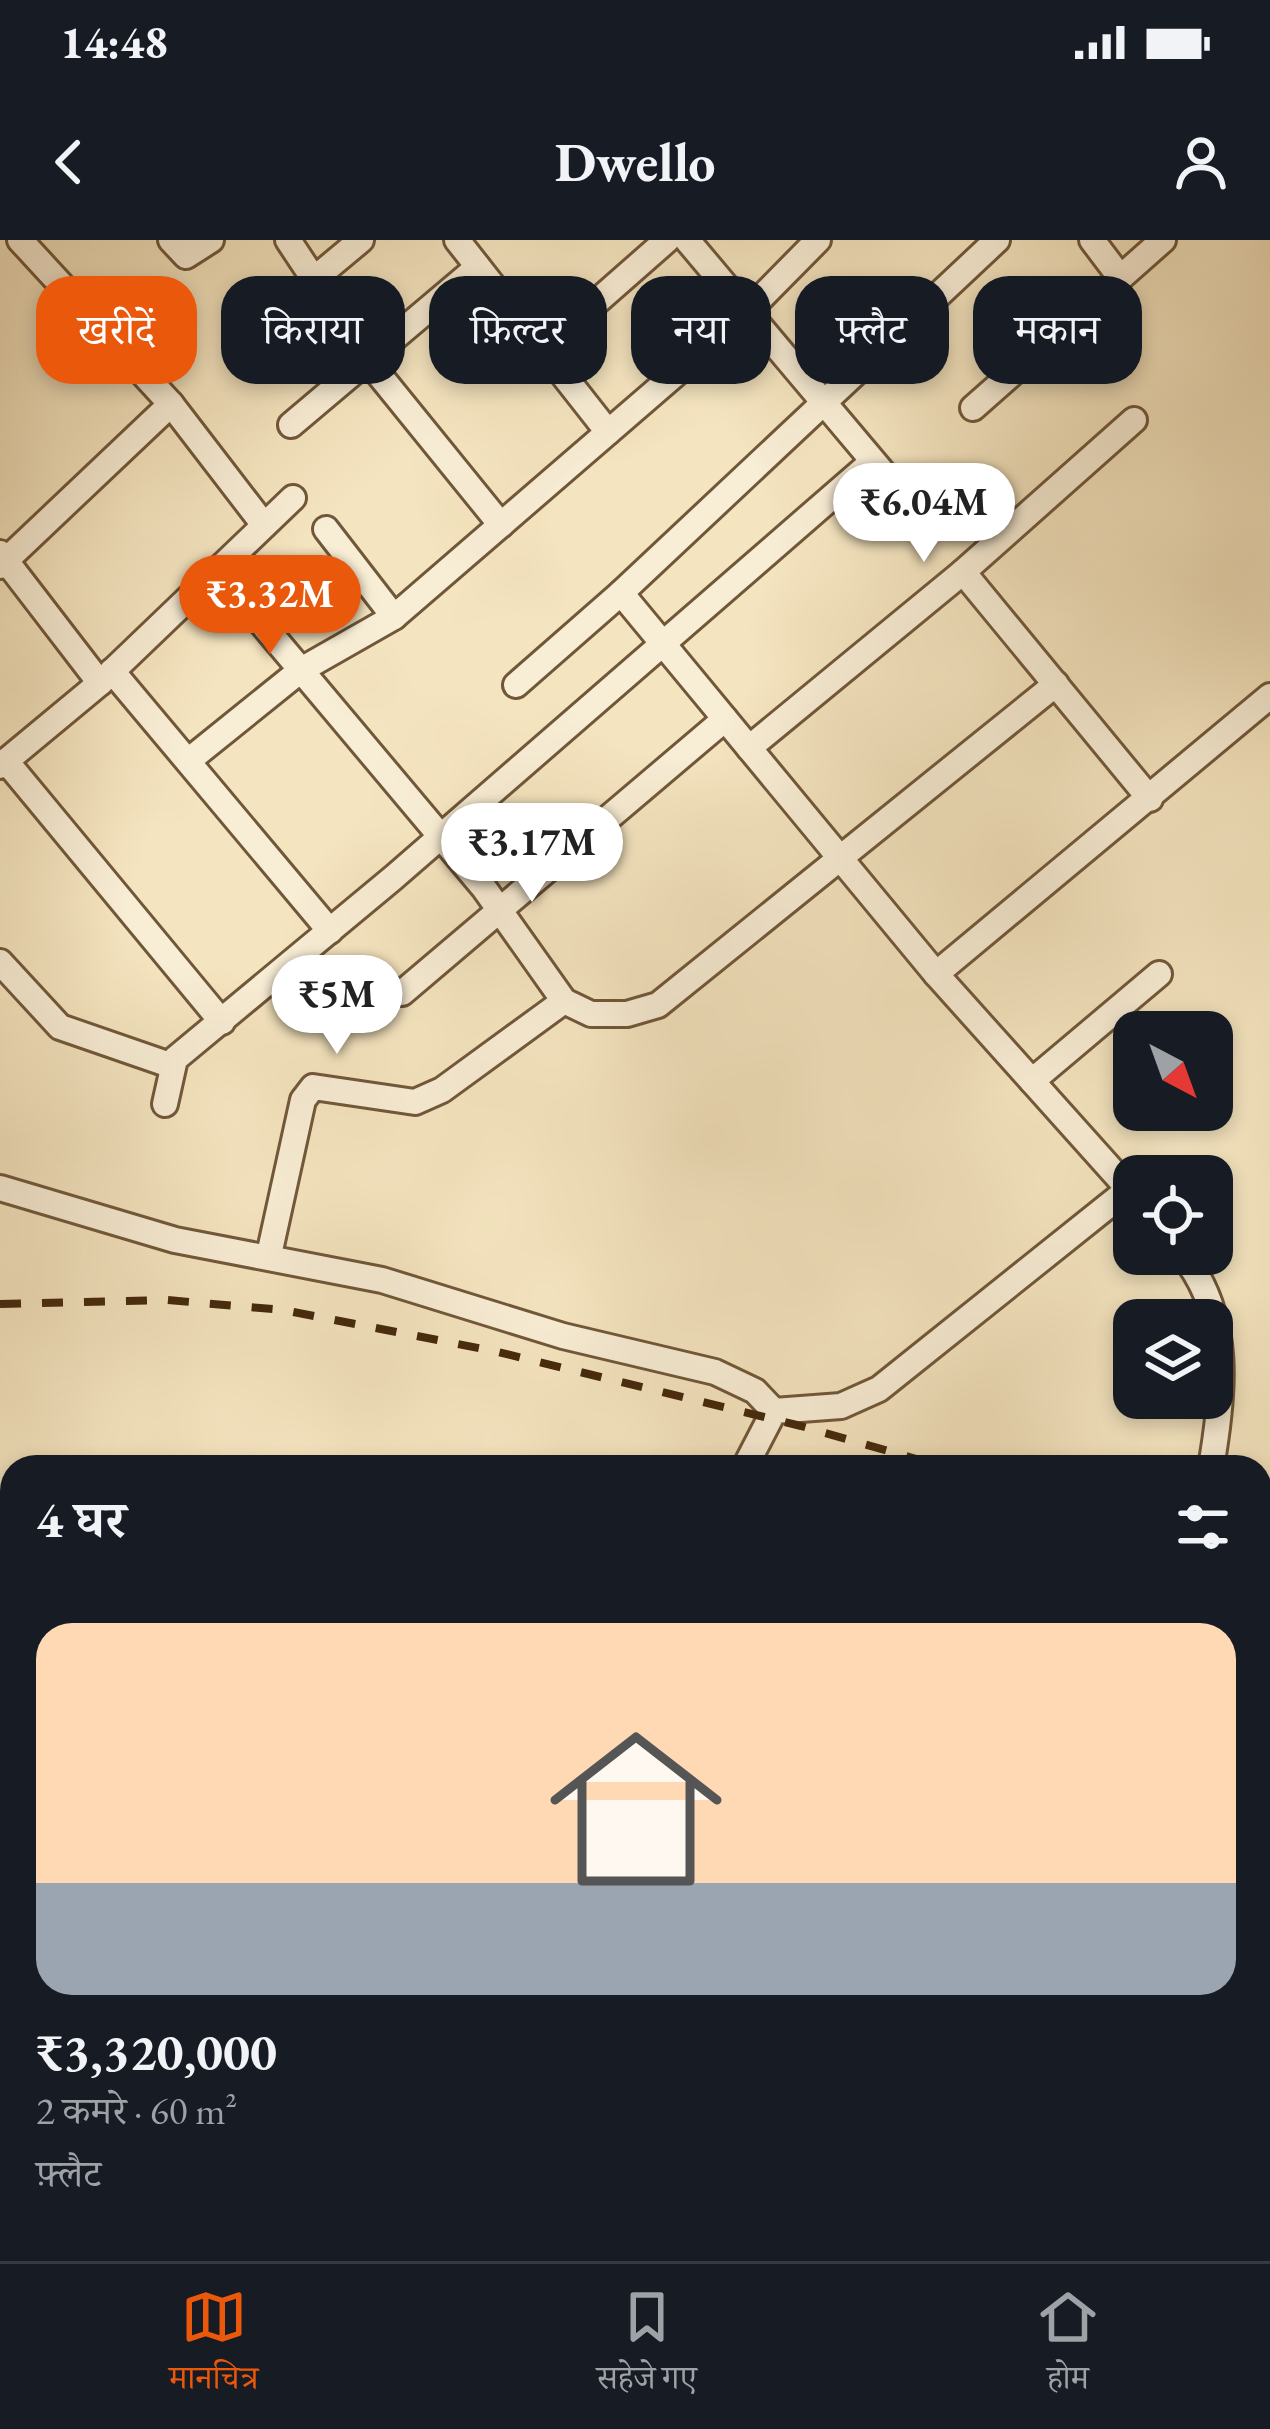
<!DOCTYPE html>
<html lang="hi">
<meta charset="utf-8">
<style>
:root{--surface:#171b24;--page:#20242c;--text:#f1f3f6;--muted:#9ea1a6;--line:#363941;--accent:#ea580c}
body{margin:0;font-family:"EB Garamond","Noto Serif Devanagari",serif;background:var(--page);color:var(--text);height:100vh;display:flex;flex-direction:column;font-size:45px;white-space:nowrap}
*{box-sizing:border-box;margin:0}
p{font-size:39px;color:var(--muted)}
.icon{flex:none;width:66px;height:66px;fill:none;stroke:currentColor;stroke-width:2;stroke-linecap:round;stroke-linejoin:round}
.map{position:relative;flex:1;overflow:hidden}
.sheet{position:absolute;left:0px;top:1215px;width:1272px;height:807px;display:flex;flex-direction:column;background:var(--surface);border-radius:36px 36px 0 0;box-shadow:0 6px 18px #0003}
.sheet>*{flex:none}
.banner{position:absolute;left:36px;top:36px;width:1200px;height:108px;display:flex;gap:24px}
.needle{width:78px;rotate:139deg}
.fabs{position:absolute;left:1113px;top:771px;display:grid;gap:24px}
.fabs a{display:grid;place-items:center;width:120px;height:120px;border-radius:24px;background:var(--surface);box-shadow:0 6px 18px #0003;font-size:60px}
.price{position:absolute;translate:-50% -102px;padding:0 27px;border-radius:42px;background:#fff;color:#222;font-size:39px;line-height:78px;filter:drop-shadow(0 3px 6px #0008)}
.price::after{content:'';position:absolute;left:50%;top:72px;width:36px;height:27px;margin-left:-18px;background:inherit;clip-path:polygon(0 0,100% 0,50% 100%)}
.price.current{background:var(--accent);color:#fff}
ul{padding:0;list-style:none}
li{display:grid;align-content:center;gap:24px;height:636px;padding:0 36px}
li+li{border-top:3px solid var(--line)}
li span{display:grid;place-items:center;height:372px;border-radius:36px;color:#555}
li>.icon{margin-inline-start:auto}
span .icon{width:216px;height:216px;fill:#fffc;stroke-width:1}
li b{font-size:51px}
h2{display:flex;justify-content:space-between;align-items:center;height:144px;padding:0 36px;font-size:51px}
.pill{padding:0 42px;border-radius:36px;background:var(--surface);box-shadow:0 6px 18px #0003;font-size:42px;line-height:108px}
.pill.current{background:var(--accent);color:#fff}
.status{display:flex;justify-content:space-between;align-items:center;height:84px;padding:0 60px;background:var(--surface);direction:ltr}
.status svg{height:33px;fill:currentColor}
header{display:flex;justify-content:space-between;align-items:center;height:156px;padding:0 36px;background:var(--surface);font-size:54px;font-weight:700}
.dock{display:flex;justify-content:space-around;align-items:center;height:168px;border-top:3px solid var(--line);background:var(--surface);font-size:33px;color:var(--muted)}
.dock a{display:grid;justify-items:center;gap:6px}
.dock .current{color:var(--accent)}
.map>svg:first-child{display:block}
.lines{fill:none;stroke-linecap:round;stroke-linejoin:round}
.minor-casing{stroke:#715739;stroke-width:30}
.minor{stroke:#f8edd5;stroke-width:24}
.rail{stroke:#45280c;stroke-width:8;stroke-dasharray:21 21;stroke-linecap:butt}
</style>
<div class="status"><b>14:48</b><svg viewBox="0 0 49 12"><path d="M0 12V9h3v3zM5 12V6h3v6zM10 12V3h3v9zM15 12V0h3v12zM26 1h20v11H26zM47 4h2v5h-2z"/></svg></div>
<header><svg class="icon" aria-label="back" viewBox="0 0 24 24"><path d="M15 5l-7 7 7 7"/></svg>Dwello<svg class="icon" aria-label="person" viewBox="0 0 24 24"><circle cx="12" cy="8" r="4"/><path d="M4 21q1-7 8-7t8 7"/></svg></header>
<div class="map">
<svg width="1270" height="2021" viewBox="0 0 1270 2021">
<rect width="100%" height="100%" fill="#f4e4bf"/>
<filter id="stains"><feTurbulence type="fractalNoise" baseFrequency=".00167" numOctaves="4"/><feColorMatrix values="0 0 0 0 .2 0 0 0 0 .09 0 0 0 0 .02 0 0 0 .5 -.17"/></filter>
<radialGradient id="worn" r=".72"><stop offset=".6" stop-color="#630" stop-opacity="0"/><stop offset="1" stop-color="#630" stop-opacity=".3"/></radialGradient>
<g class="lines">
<g class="minor-casing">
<g id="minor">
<polyline points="20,0 171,164 264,285"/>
<polyline points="171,0 186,16 211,0"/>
<polyline points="288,0 368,121 501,285"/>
<polyline points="457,0 608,192"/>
<polyline points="687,0 922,279"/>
<polyline points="1092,0 1120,37"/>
<polyline points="313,40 361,0"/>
<polyline points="543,109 667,0"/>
<polyline points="973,168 1163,0"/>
<polyline points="291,185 478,27"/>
<polyline points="326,289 394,377"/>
<polyline points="0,313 100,443"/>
<polyline points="0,326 171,164"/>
<polyline points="217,330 484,648 564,761 591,774 627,774 658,765 1056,444"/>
<polyline points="963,332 1150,559"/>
<polyline points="621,353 936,734 1134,955"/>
<polyline points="112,431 330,691"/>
<polyline points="516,445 621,353 997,0"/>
<polyline points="749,508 963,332 1134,180"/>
<polyline points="6,521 222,782"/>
<polyline points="188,521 301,430 394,377 745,74 818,0"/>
<polyline points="0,526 100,443 293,258"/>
<polyline points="0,722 60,787 170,825"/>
<polyline points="936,734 1270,456"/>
<polyline points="402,753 725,479"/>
<polyline points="1032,841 1159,734"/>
<polyline points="165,864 175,819 393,638 872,222"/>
<polyline points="0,948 175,1000 382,1040 563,1096 715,1132 755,1151 774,1171"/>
<path d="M 1182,1014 C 1232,1075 1224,1153 1211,1227"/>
<polyline points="269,1015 303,860 313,847 415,862 442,850 564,761"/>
<polyline points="745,1227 774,1171 841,1166 879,1149 1129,949"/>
<polyline points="1260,1412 1270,1414"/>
<polyline points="1260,1572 1270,1586"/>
<polyline points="0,1611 12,1617"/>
<polyline points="1260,1676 1270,1667"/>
<polyline points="0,1806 12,1797"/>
<polyline points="199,2010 204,2021"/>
<polyline points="340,2010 344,2021"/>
<polyline points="1138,2010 1147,2021"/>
<polyline points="421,2021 457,2010"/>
<polyline points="982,2021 1015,2010"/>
</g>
</g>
<use href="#minor" class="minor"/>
<g class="rail">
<polyline points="0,1064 167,1060 283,1070 494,1111 801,1186 944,1227"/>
<polyline points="1260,1312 1270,1314"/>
<polyline points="1260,1801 1270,1798"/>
<polyline points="1260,1827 1270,1824"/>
<polyline points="608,2021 642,2010"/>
<polyline points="671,2021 704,2010"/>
</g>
</g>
<rect width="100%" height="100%" filter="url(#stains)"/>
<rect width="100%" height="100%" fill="url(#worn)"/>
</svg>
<div class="fabs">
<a><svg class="needle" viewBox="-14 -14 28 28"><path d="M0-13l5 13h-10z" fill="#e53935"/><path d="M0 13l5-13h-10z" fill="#9ea1a6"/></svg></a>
<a><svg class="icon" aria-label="locate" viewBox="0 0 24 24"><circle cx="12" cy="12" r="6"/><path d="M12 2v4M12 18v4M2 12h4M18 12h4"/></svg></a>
<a><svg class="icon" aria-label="layers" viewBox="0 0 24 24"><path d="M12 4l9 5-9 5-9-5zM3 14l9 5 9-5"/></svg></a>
</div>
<b class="price" style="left:924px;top:325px">₹6.04M</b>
<b class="price current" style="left:270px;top:417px">₹3.32M</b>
<b class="price" style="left:532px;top:665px">₹3.17M</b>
<b class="price" style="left:337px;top:817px">₹5M</b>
<div class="banner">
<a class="pill current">खरीदें</a>
<a class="pill">किराया</a>
<a class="pill">फ़िल्टर</a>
<a class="pill">नया</a>
<a class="pill">फ़्लैट</a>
<a class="pill">मकान</a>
</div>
<section class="sheet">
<h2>4 घर<svg class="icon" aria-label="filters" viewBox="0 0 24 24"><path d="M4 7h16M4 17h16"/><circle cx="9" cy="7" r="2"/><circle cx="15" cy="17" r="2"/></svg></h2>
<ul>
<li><span style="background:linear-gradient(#ffd9b3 70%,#9aa5b1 0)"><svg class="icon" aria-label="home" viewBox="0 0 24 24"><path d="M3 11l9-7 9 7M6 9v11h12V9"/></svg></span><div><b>₹3,320,000</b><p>2 कमरे · 60 m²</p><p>फ़्लैट</p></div></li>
</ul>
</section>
</div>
<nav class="dock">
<a class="current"><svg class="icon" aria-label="map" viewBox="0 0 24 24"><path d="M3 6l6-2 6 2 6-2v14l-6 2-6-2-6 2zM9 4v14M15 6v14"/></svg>मानचित्र</a>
<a><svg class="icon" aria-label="saved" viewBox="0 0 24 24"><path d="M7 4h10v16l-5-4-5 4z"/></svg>सहेजे गए</a>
<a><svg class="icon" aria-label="home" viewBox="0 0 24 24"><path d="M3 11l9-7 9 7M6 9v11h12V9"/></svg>होम</a>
</nav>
